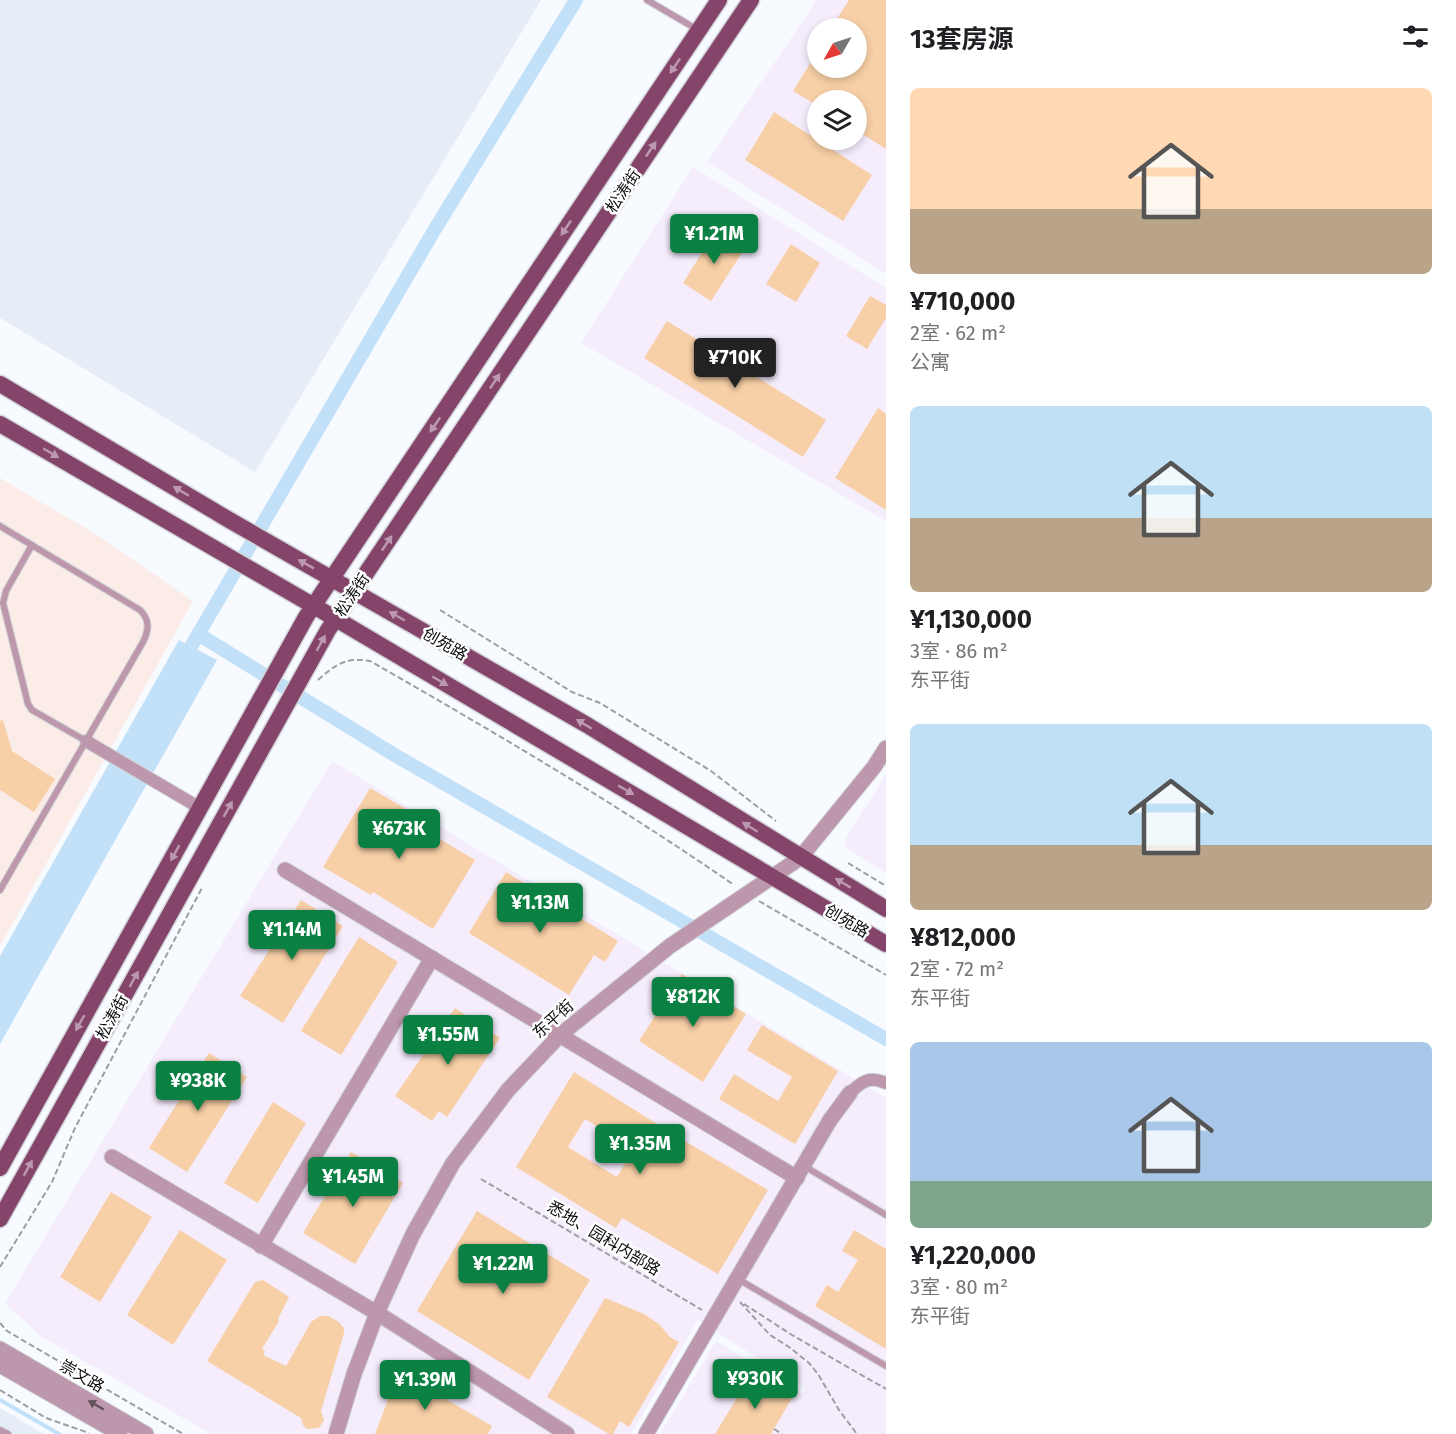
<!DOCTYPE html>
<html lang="zh">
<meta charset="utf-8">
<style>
:root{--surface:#fff;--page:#f6f6f6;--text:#202124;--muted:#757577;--accent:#0b8043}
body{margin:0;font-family:"Fira Sans","Noto Sans SC",sans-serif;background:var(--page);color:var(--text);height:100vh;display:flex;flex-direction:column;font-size:22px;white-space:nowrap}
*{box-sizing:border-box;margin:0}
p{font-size:20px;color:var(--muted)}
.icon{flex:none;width:33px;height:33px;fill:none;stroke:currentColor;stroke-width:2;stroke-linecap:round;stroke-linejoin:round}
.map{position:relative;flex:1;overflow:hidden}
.panel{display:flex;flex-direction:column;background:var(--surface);width:570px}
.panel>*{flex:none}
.needle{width:39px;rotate:231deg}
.fabs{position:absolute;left:807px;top:18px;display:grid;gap:12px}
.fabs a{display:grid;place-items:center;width:60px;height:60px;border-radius:50%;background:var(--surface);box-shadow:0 3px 9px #0003;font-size:30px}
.price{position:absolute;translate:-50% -51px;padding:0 14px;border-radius:6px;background:var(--accent);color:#fff;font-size:20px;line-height:39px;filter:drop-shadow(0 2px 3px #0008)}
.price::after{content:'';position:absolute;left:50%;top:36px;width:18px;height:14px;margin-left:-9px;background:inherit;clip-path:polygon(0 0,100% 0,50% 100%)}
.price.selected{background:#222;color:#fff}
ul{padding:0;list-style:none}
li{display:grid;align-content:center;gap:12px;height:318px;padding:0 24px}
li span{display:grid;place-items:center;height:186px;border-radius:9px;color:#555}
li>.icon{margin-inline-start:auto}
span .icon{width:108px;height:108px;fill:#fffc;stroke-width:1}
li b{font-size:26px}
h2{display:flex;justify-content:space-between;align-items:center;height:72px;padding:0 24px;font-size:26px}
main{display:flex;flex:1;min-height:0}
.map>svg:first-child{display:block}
.commercial{fill:#f5ecfc;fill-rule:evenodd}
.built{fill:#e7edf7}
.medical{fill:#fcece8}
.water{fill:#c2e1f9}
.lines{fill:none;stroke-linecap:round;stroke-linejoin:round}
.stream{stroke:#c2e1f9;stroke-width:4}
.canal{stroke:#c2e1f9;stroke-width:14}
.building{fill:#f8d0a7;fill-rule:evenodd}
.service-casing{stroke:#d1d4d8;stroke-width:8}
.minor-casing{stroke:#d1d4d8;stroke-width:14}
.tertiary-casing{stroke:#d1d4d8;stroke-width:17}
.primary-casing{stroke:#d1d4d8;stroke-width:19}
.path{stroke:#9d9fa2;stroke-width:2;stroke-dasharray:6 3;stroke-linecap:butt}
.service{stroke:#bd97ab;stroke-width:6}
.minor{stroke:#bd97ab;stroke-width:12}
.tertiary{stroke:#bd97ab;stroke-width:15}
.primary{stroke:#85456b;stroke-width:16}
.oneway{fill:#bc99ae}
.oneway2{fill:#64525c}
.labels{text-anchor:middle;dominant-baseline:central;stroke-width:5;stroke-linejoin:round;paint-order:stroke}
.street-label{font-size:16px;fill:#0c0d0e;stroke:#fff}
</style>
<main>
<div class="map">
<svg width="886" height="1434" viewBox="0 0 886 1434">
<rect width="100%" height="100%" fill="#f7fafe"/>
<g class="commercial">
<path d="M 817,0 L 886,0 L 886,274 L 707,162 ZM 818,28 L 856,28 L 856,68 L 818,68 ZM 818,100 L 856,100 L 856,140 L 818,140 Z"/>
<polygon points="693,167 886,288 886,521 581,343"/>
<polygon points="332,761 886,1098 886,1434 660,1434 716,1341 802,1394 806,1389 698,1320 631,1434 211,1434 39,1335 5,1303"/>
<polygon points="886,775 886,873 847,848 845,843 847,836"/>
</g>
<g class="built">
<polygon points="0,0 541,0 255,472 0,318"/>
<polygon points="0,1408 44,1434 0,1434"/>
</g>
<polygon class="medical" points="0,478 97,535 193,601 0,946"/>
<polygon class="water" points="179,640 217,660 0,1044 0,956"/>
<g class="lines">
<polyline class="stream" points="0,1400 59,1434"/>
<g class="canal">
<polyline points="198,634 393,754 886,1039"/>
<polyline points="182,662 435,229 576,0"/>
</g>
</g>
<g class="building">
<polygon points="849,0 886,0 886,149 856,130 856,100 818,100 818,106 793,91 818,51 818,68 856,68 856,28 831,28"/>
<polygon points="774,112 872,175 843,221 745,160"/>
<polygon points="716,230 745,248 711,301 683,283"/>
<polygon points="791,244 820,263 796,302 766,284"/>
<polygon points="870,296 886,305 886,318 867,349 846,336"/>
<polygon points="667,321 826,420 803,457 644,358"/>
<polygon points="878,408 886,414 886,510 835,478"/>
<polygon points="3,720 12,751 55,779 34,812 0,790 0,721"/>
<polygon points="370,788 418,816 413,823 475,860 433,929 373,892 371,895 323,867"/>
<polygon points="506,872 618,941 605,962 594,955 569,995 469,933"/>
<polygon points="301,900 343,926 283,1023 240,996"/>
<polygon points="359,937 398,962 341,1055 301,1031"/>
<polygon points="682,974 746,1014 703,1082 639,1041"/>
<polygon points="455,1008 500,1038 447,1117 439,1111 432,1121 395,1096"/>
<polygon points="762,1025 838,1071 795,1144 719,1099 734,1074 778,1101 792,1077 747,1050"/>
<polygon points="209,1053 247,1077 187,1172 149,1148"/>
<path d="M 574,1072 L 673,1134 L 768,1190 L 718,1274 L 622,1218 L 616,1228 L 516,1167 ZM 585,1119 L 634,1149 L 617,1177 L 568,1147 Z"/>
<polygon points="273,1102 306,1123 258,1203 224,1183"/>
<polygon points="351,1152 403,1183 355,1264 303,1233"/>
<polygon points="111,1192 152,1217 100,1302 60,1277"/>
<polygon points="477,1211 590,1280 529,1380 417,1311"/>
<polygon points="180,1230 227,1260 173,1345 127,1315"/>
<polygon points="854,1230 886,1249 886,1349 815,1306 827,1285 838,1292 858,1260 842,1251"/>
<polygon points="263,1280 289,1297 278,1319 279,1321 262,1349 265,1351 263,1355 286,1366 311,1322 320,1316 328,1316 339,1322 344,1328 344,1333 321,1411 324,1420 319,1428 307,1429 303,1425 301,1418 207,1361 255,1282"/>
<polygon points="605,1298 644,1314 659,1324 670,1337 679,1342 629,1427 620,1421 613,1434 609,1434 547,1397"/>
<polygon points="401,1366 433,1385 430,1390 492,1426 488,1434 375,1434"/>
<polygon points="751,1375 792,1398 771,1434 715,1434"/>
</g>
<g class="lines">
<g class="service-casing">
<g id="service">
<polyline points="647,0 698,30"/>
<path d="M 0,526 L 140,610 C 150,620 149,630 143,642 L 0,890"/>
<polyline points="32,545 6,591 3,603 28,704 32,710 86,741"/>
<polyline points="804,1166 886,1215"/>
<polyline points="738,1279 886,1366"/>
<polyline points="0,1430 8,1434"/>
</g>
</g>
<g class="minor-casing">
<g id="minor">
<polyline points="86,741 200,808"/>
<path d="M 850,1093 C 862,1081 870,1076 886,1083"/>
</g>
</g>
<g class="tertiary-casing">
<g id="tertiary">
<polyline points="285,870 797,1178"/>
<polyline points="112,1157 377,1313 567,1434"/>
<polyline points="261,1246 432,958"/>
<polyline points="0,1349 146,1434"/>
<polyline points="0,1365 120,1434"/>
<polyline points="336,1434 354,1374 377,1313 413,1234 453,1163 508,1090 560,1035 670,946 800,858 874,767 886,748"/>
<polyline points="646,1434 830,1120 850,1093"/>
</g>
</g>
<g class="primary-casing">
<g id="primary">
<polyline points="0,384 231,521 587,725 886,909"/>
<polyline points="0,424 314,606 886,944"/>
<polyline points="0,1168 306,617 719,0"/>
<polyline points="0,1219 328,630 751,0"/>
</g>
</g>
<g class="path">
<polyline points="440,610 572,692 600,703 711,771 776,821"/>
<path d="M 318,680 C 336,664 346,657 370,661 C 494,732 617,804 734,885"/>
<polyline points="848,863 886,886"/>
<polyline points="759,901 886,975"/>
<polyline points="481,1179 702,1310"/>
<polyline points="0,1267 52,1182 75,1128 203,886"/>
<polyline points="740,1302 770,1335 789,1347 809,1363 818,1374 839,1410 857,1434"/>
<polyline points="744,1304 792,1335 886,1389"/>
<polyline points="0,1323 7,1331 183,1434"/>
<polyline points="0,1390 46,1418 89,1433"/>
<polyline points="774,1429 782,1434"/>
</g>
<use href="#service" class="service"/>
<use href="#minor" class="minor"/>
<use href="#tertiary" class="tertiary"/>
<use href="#primary" class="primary"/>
</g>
<defs><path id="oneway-solid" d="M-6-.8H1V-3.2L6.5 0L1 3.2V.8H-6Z" transform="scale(1.5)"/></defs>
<g class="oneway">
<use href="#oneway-solid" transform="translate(675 66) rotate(124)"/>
<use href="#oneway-solid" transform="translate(651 149) rotate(-56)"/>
<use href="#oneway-solid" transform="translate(566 228) rotate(124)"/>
<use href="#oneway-solid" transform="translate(495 381) rotate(-56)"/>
<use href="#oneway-solid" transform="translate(435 425) rotate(124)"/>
<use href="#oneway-solid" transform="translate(51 453) rotate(30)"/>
<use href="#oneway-solid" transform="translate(181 491) rotate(-149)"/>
<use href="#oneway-solid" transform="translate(387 543) rotate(-56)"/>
<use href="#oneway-solid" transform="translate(306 564) rotate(-151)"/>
<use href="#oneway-solid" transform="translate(397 616) rotate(-150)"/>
<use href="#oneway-solid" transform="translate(321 643) rotate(-61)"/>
<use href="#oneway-solid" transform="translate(440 681) rotate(30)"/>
<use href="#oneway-solid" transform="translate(584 724) rotate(-149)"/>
<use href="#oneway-solid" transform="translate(626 790) rotate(30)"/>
<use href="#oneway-solid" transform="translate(228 809) rotate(-61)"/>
<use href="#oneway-solid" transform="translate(750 827) rotate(-148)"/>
<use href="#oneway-solid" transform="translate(175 853) rotate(119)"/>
<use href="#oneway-solid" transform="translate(843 883) rotate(-149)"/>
<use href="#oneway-solid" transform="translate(134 979) rotate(-61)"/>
<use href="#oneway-solid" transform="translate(80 1023) rotate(119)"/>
<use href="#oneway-solid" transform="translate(28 1168) rotate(-61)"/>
</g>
<use class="oneway2" href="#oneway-solid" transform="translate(96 1405) rotate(-150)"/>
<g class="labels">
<g class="street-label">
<text transform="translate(623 191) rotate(-56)">松涛街</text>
<text transform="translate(352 595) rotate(-56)">松涛街</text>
<text transform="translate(445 644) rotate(30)">创苑路</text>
<text transform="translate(847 921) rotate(31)">创苑路</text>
<text transform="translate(112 1017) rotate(-61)">松涛街</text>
<text transform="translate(553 1019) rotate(-42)">东平街</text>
<text transform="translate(604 1238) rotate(31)">悉地、园科内部路</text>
<text transform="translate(82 1376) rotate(30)">崇文路</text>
</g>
</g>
</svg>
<div class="fabs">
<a><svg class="needle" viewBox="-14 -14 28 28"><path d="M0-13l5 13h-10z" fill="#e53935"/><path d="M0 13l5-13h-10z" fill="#757577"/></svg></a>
<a><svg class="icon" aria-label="layers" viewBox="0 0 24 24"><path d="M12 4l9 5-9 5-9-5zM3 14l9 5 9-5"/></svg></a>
</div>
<b class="price" style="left:714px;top:265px">¥1.21M</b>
<b class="price selected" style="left:735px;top:389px">¥710K</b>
<b class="price" style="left:399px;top:860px">¥673K</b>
<b class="price" style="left:540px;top:934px">¥1.13M</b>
<b class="price" style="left:292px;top:961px">¥1.14M</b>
<b class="price" style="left:693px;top:1028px">¥812K</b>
<b class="price" style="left:448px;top:1066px">¥1.55M</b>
<b class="price" style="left:198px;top:1112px">¥938K</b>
<b class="price" style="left:640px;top:1175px">¥1.35M</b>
<b class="price" style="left:353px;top:1208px">¥1.45M</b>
<b class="price" style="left:503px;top:1295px">¥1.22M</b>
<b class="price" style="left:755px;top:1410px">¥930K</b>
<b class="price" style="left:425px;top:1411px">¥1.39M</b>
</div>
<section class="panel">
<h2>13套房源<svg class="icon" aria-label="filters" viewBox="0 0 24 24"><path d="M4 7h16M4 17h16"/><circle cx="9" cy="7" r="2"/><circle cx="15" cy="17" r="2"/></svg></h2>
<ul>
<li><span style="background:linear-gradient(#ffd9b3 65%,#b9a48a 0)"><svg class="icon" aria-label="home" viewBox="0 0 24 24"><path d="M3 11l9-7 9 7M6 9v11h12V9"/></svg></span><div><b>¥710,000</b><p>2室 · 62 m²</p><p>公寓</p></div></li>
<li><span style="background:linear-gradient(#bfe0f5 60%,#b9a48a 0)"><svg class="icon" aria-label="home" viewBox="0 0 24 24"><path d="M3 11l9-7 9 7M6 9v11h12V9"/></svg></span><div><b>¥1,130,000</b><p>3室 · 86 m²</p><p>东平街</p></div></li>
<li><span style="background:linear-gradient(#bfe0f5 65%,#b9a48a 0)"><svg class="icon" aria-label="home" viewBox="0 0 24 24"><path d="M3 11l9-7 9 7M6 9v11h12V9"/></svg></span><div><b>¥812,000</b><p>2室 · 72 m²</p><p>东平街</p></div></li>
<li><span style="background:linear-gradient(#a9c7e8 75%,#7fa58c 0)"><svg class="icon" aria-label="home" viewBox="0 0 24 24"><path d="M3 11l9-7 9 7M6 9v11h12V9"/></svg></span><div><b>¥1,220,000</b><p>3室 · 80 m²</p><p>东平街</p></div></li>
</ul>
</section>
</main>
